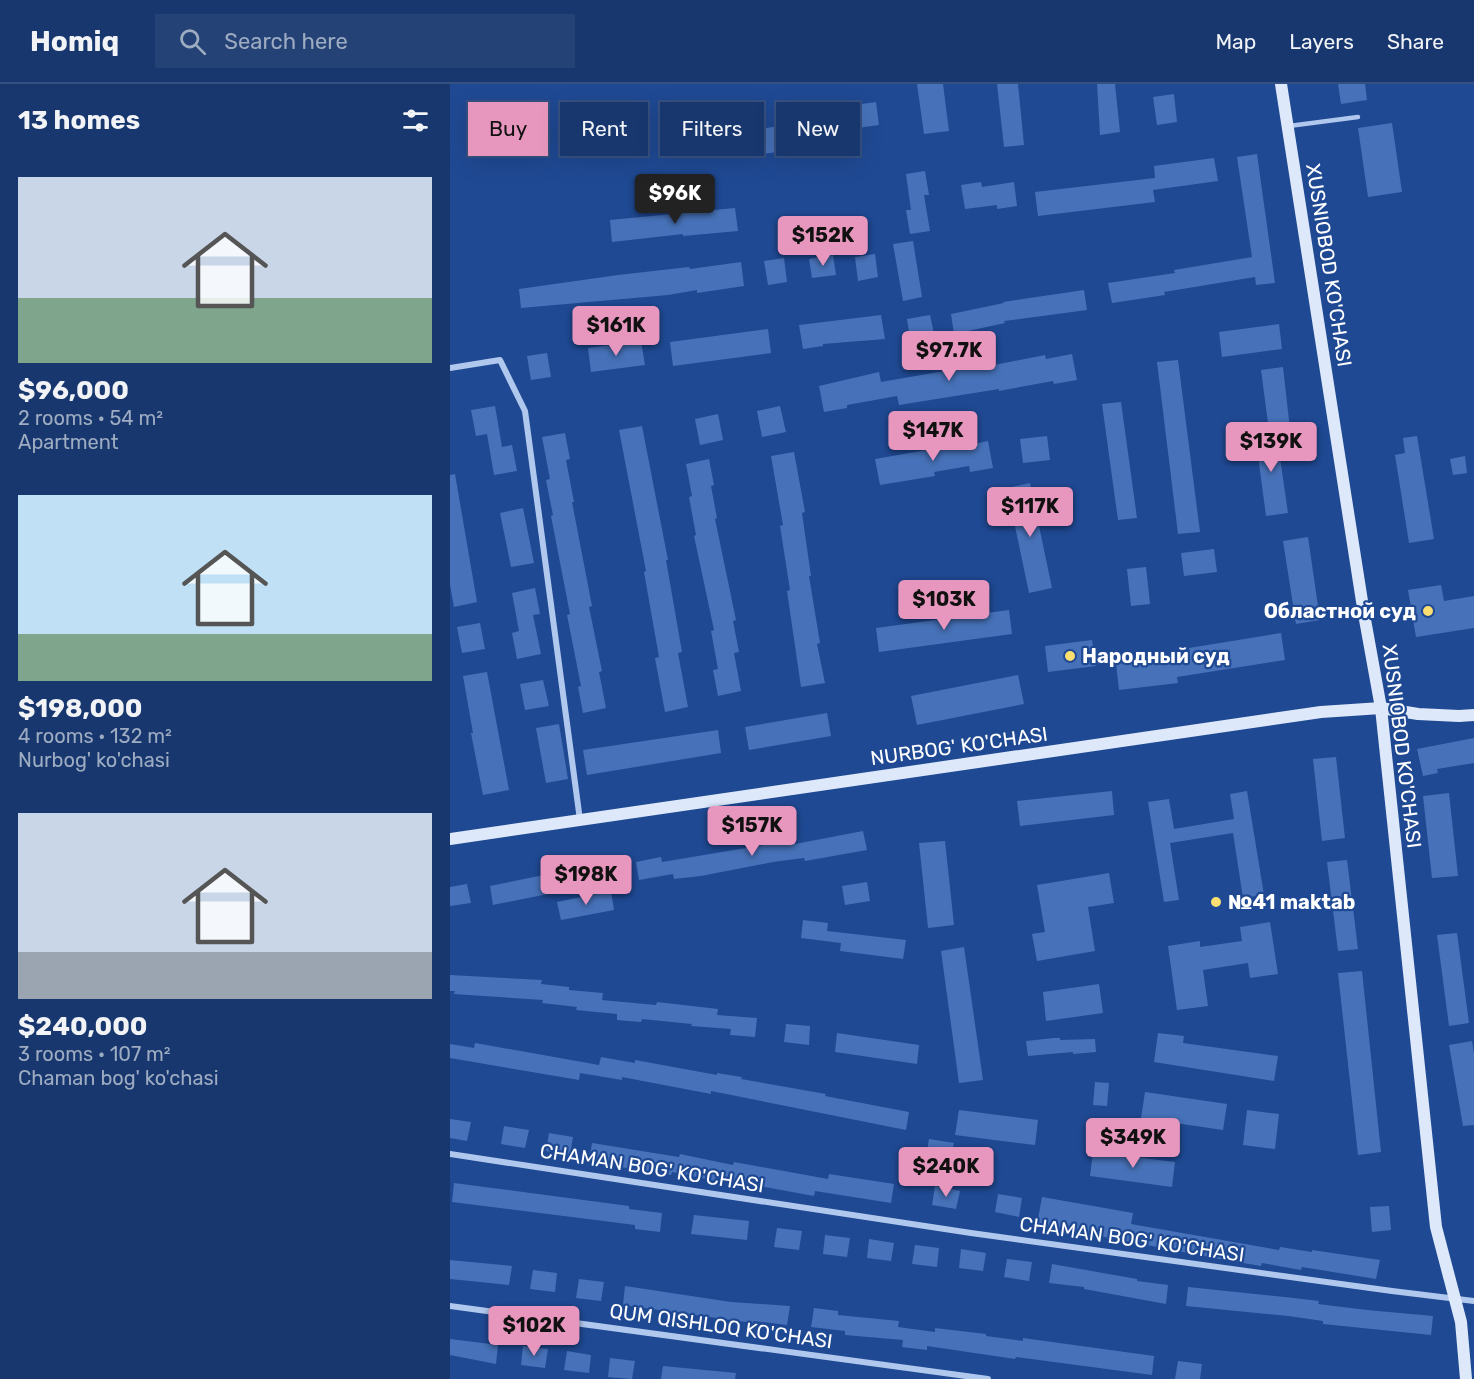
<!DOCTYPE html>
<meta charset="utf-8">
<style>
:root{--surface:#17376e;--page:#244276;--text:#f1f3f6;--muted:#9eacc2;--line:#365181;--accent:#e797bd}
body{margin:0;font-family:Rubik,sans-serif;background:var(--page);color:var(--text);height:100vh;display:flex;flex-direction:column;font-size:22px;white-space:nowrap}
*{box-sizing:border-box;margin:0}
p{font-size:20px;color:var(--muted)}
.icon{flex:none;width:33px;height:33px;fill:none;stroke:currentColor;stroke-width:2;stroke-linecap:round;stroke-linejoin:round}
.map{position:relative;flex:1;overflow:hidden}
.details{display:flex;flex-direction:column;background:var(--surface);width:450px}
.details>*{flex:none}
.banner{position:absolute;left:18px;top:18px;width:570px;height:54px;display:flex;gap:12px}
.price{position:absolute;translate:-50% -51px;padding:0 14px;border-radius:6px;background:var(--accent);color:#111;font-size:20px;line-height:39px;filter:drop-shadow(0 2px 3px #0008)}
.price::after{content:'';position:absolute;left:50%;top:36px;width:18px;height:14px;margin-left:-9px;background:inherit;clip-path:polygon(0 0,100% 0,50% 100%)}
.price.active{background:#222;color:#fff}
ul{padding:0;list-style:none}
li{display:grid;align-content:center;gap:12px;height:318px;padding:0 18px}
li span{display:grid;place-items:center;height:186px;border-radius:0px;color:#555}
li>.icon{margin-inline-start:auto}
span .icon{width:108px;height:108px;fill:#fffc;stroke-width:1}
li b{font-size:26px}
h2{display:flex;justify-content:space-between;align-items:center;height:72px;padding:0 18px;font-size:26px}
.chip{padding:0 21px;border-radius:0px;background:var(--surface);box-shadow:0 6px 24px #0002,0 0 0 2px var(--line);font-size:21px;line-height:54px}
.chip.active{background:var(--accent);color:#111}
header{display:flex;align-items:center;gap:36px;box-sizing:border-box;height:84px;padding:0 30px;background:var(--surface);border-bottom:2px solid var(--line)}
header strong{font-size:28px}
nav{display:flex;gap:33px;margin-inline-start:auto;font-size:21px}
.search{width:420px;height:54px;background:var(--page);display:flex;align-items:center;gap:15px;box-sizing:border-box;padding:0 21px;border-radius:0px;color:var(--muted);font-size:22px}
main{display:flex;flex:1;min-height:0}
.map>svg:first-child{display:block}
.building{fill:#4772b9}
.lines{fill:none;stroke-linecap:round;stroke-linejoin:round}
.lane{stroke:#b1c8ee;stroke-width:4.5}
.street{stroke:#b1c8ee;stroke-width:6}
.secondary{stroke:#dde8fa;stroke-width:12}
.poi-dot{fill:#fcde71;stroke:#1f4993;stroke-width:2}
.labels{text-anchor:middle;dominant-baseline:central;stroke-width:4.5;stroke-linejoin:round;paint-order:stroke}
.street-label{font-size:20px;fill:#fff;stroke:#1f4993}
.poi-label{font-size:20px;font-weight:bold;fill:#fff;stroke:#1f4993;text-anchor:start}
</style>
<header>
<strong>Homiq</strong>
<div class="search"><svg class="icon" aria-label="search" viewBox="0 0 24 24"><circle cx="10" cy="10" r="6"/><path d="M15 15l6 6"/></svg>Search here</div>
<nav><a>Map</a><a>Layers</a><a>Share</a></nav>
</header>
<main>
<section class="details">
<h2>13 homes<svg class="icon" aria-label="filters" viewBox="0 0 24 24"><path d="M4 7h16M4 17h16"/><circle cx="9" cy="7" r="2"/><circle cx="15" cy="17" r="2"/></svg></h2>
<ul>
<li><span style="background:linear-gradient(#c9d6e8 65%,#7fa58c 0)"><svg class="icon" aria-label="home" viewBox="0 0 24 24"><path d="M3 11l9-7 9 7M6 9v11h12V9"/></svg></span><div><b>$96,000</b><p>2 rooms · 54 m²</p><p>Apartment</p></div></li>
<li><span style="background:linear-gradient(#bfe0f5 75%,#7fa58c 0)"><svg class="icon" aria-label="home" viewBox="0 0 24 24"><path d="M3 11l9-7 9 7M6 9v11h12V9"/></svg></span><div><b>$198,000</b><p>4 rooms · 132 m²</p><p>Nurbog' ko'chasi</p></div></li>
<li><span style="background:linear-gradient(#c9d6e8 75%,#9aa5b1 0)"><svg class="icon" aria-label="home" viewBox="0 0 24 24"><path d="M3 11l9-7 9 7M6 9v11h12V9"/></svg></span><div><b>$240,000</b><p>3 rooms · 107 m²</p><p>Chaman bog' ko'chasi</p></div></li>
</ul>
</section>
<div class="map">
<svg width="1024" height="1295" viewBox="0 0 1024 1295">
<rect width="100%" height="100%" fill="#1f4993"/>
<g class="building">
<polygon points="467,0 493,0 499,47 474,50"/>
<polygon points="547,0 568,0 574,61 554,63"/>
<polygon points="647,0 665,0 670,48 650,51"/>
<polygon points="888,0 915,0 917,16 891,20"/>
<polygon points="724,10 727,38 707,41 703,13"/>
<polygon points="426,18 429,41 379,48 381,61 288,73 287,67 237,74 234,51 284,44 285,48 377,36 376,25"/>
<polygon points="942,39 952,108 918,113 908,44"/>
<polygon points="807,70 825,199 806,201 805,193 714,208 715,211 662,219 658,199 725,189 724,186 802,173 787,73"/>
<polygon points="764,74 768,97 703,106 705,118 588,132 585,108 705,94 704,82"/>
<polygon points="475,87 479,111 474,111 480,147 460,150 456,126 461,126 456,90"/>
<polygon points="531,98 532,103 564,98 567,122 547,125 547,121 515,125 511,101"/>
<polygon points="285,124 288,147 233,152 233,150 162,158 160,136"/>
<polygon points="463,157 472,213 453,217 443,160"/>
<polygon points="425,170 428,193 408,197 405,173"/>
<polygon points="383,171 386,191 362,194 359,175"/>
<polygon points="334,174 337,198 318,201 314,177"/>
<polygon points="291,178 294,202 247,209 247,206 218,211 71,224 69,205 168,191 239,183 240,185"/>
<polygon points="634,206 637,226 554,237 555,239 504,250 501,230 554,219 553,218"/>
<polygon points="431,231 435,255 373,260 373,262 353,265 349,241"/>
<polygon points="480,231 484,250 460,255 457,235"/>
<polygon points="829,240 832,265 772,273 769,248"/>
<polygon points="318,245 321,269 223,282 220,258"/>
<polygon points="191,257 195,281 141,288 138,264"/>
<polygon points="97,269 101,293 81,296 77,272"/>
<polygon points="622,270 627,296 604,300 603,297 549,307 549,305 449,321 447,312 397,321 397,324 374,328 369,302 429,288 431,298 529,281 529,284 595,271 596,275"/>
<polygon points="728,276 750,448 728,450 707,278"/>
<polygon points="833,283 840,345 819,347 811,286"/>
<polygon points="671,318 687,434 668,436 652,320"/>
<polygon points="45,322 52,363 62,361 67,387 44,391 37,350 26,352 21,326"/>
<polygon points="330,322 336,348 312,353 307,327"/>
<polygon points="268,330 273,356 250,361 245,335"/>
<polygon points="192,342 218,476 216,476 232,568 228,569 238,623 215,628 205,574 209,573 194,488 196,487 169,346"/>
<polygon points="826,346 838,429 816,432 805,349"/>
<polygon points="115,349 120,375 116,376 124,418 122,418 142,522 139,523 152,587 149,588 156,624 133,629 128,603 131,602 117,531 120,530 101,432 103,431 96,396 100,395 92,353"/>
<polygon points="597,352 600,376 573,379 570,355"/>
<polygon points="967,352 984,455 959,459 945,371 955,369 953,354"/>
<polygon points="505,357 506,364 538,357 543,384 520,388 519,382 484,388 485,392 430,401 425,375 482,365 481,362"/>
<polygon points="344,368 355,428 352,429 361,492 359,492 370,559 367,560 375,599 351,603 337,507 340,506 330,442 333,441 321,372"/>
<polygon points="1015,372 1017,389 1003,391 1000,375"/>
<polygon points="259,375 264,401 261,402 267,434 265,435 286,536 283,537 289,568 284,569 291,607 268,612 263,586 268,585 261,547 264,546 244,452 246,451 239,413 242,412 236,380"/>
<polygon points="5,390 27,518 4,523 0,501 0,391"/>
<polygon points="580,399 602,504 579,509 557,404"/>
<polygon points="73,424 84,479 61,483 50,429"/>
<polygon points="858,453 870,536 846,540 833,457"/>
<polygon points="764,465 767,488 734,492 731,469"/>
<polygon points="696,483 700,520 681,522 677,485"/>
<polygon points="991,501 994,517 1024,512 1024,544 966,553 958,506"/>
<polygon points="85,504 90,530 83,531 91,570 67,575 62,549 69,547 62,509"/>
<polygon points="559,526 562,550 429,568 426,544"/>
<polygon points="30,539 35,565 12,569 7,543"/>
<polygon points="831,549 835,576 727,593 728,599 669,606 666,579 740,570 739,564"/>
<polygon points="642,556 646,582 598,588 595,562"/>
<polygon points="37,588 59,706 33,711 21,649 23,649 13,592"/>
<polygon points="568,591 574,620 467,641 461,612"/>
<polygon points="93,596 99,622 75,626 70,600"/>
<polygon points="377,629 381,652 299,666 295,643"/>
<polygon points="109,640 118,695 96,699 86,644"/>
<polygon points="268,646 271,669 137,691 133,666"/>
<polygon points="1024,654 1024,679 987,685 988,689 973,692 967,665"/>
<polygon points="886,673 895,754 872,757 863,675"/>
<polygon points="662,707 664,731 570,742 567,717"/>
<polygon points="797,707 814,811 793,814 783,749 720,759 729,816 714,818 698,718 719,715 724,745 784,735 780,710"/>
<polygon points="999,709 1008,792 982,794 973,712"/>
<polygon points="413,747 417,766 355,777 354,774 323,778 251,792 224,795 223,790 189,796 186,778 211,773 212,778 344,756 345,760"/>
<polygon points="495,757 504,841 478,844 469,759"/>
<polygon points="897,776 908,865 888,867 877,778"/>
<polygon points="659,789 664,819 638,823 645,867 587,877 582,850 595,848 587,801"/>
<polygon points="99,790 103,809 43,821 40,802"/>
<polygon points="417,798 420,817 395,821 392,802"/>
<polygon points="17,800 21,819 0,822 0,803"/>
<polygon points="161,807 164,826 111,836 107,818"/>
<polygon points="353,836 378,839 377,847 456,856 453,875 390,867 391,859 351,854"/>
<polygon points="820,838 828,890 800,894 798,879 753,886 758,922 727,926 718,862 750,857 750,863 792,857 790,843"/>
<polygon points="1007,849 1019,939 999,942 987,851"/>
<polygon points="514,863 533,996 509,999 491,867"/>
<polygon points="912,887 931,1068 908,1071 888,889"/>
<polygon points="0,891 92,896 91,900 119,903 119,906 153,909 152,916 206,921 207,918 268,925 267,931 307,934 305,953 280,951 281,945 241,942 242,940 192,935 191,938 167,936 167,930 126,926 127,923 92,919 93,916 4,910 5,907 0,907"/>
<polygon points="649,900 653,929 596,937 593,908"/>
<polygon points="336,940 360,942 359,961 334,958"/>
<polygon points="387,949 469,961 467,980 385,968"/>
<polygon points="708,949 734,952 733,959 828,972 824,997 704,978"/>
<polygon points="604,954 610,954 610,956 645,955 646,968 623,970 623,968 578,972 576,957"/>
<polygon points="1022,957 1024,970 1024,1041 1013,1042 999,961"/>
<polygon points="25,959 149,981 151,973 185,979 185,976 267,991 267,989 292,993 291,995 376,1010 375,1012 459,1028 456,1046 261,1007 261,1010 172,993 172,996 130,989 129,996 0,974 0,960 24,964"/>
<polygon points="645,998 659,999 657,1022 643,1021"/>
<polygon points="695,1008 777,1020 773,1046 691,1034"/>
<polygon points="509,1026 588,1036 585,1061 505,1051"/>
<polygon points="797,1026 829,1030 825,1065 793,1061"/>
<polygon points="0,1035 21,1038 17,1057 0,1054"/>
<polygon points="54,1042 79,1046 75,1064 51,1060"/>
<polygon points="99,1049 123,1053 120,1071 96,1067"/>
<polygon points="479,1055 504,1059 500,1078 476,1074"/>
<polygon points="142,1059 229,1073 230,1070 283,1081 284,1078 378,1095 379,1090 444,1100 441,1119 365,1107 364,1112 277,1096 276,1099 222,1088 221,1091 139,1078"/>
<polygon points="643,1068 725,1078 722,1103 640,1092"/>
<polygon points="4,1099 179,1122 179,1125 212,1129 210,1148 185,1145 185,1141 2,1118"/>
<polygon points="485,1102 510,1107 506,1125 482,1121"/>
<polygon points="548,1110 572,1114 569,1133 545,1128"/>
<polygon points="592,1113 683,1129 681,1140 829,1166 830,1163 862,1168 862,1166 930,1176 926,1195 852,1183 851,1186 812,1179 811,1182 775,1176 587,1140"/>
<polygon points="939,1122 941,1146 922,1148 920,1123"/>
<polygon points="244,1131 299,1137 297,1156 241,1150"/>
<polygon points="327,1144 352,1147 349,1166 324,1163"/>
<polygon points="375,1151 400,1154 397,1173 373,1170"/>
<polygon points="419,1155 444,1159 441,1177 417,1174"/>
<polygon points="465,1161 489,1164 487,1183 462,1180"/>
<polygon points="511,1165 536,1169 533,1187 509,1184"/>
<polygon points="557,1175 582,1178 579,1197 554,1193"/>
<polygon points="0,1176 62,1182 59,1201 0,1195"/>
<polygon points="602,1180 687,1195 687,1197 718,1201 716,1220 634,1205 634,1203 599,1199"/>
<polygon points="83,1186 107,1189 105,1208 80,1205"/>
<polygon points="129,1195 154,1198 151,1217 126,1214"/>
<polygon points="175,1202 281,1218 340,1222 337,1241 303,1237 303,1239 173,1221"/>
<polygon points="738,1203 844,1214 869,1217 868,1220 917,1226 983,1232 981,1251 873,1240 873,1237 838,1232 736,1222"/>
<polygon points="364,1224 388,1227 388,1231 449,1237 448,1243 485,1248 485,1244 536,1250 536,1252 573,1257 573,1254 704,1272 702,1291 566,1273 565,1275 477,1262 477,1266 452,1263 453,1256 395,1251 395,1247 361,1243"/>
<polygon points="0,1255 48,1261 46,1280 0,1271"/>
<polygon points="73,1262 98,1265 95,1284 71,1281"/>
<polygon points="117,1267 141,1271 139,1289 114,1286"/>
<polygon points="160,1274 185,1277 182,1295 158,1293"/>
<polygon points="728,1277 752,1280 750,1295 725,1295"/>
<polygon points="213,1282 286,1289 285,1295 211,1295"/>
</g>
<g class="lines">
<polyline class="lane" points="839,42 908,33"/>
<g class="street">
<polyline points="0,284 50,276 75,327 130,736"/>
<polyline points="0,1070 521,1149 942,1207 1024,1217"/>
<polyline points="0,1222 538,1295"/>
</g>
<g class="secondary">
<polyline points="831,0 914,530 931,624 986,1143 1011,1238 1016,1295"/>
<polyline points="0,755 871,628 931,624 968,630 1009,632 1024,631"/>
</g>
</g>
<g class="poi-dot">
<circle cx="978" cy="527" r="6"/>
<circle cx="620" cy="572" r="6"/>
<circle cx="766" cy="818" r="6"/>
</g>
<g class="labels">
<g class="street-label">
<text transform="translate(879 181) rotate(81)">XUSNIOBOD KO'CHASI</text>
<text transform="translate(509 662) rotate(-8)">NURBOG' KO'CHASI</text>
<text transform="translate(952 662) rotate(83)">XUSNIOBOD KO'CHASI</text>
<text transform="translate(202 1084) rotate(9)">CHAMAN BOG' KO'CHASI</text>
<text transform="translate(682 1155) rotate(8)">CHAMAN BOG' KO'CHASI</text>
<text transform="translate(271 1242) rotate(8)">QUM QISHLOQ KO'CHASI</text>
</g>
<g class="poi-label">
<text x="966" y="527" text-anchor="end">Областной суд</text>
<text x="632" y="572">Народный суд</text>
<text x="778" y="818">№41 maktab</text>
</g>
</g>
</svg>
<b class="price active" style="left:225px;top:141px">$96K</b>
<b class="price" style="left:373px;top:183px">$152K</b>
<b class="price" style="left:166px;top:273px">$161K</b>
<b class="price" style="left:499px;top:298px">$97.7K</b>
<b class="price" style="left:483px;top:378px">$147K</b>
<b class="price" style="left:821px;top:389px">$139K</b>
<b class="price" style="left:580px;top:454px">$117K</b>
<b class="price" style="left:494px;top:547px">$103K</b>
<b class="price" style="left:302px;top:773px">$157K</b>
<b class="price" style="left:136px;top:822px">$198K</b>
<b class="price" style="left:683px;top:1085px">$349K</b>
<b class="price" style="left:496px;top:1114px">$240K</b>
<b class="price" style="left:84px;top:1273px">$102K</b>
<div class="banner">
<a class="chip active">Buy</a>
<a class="chip">Rent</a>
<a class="chip">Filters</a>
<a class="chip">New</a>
</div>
</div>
</main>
